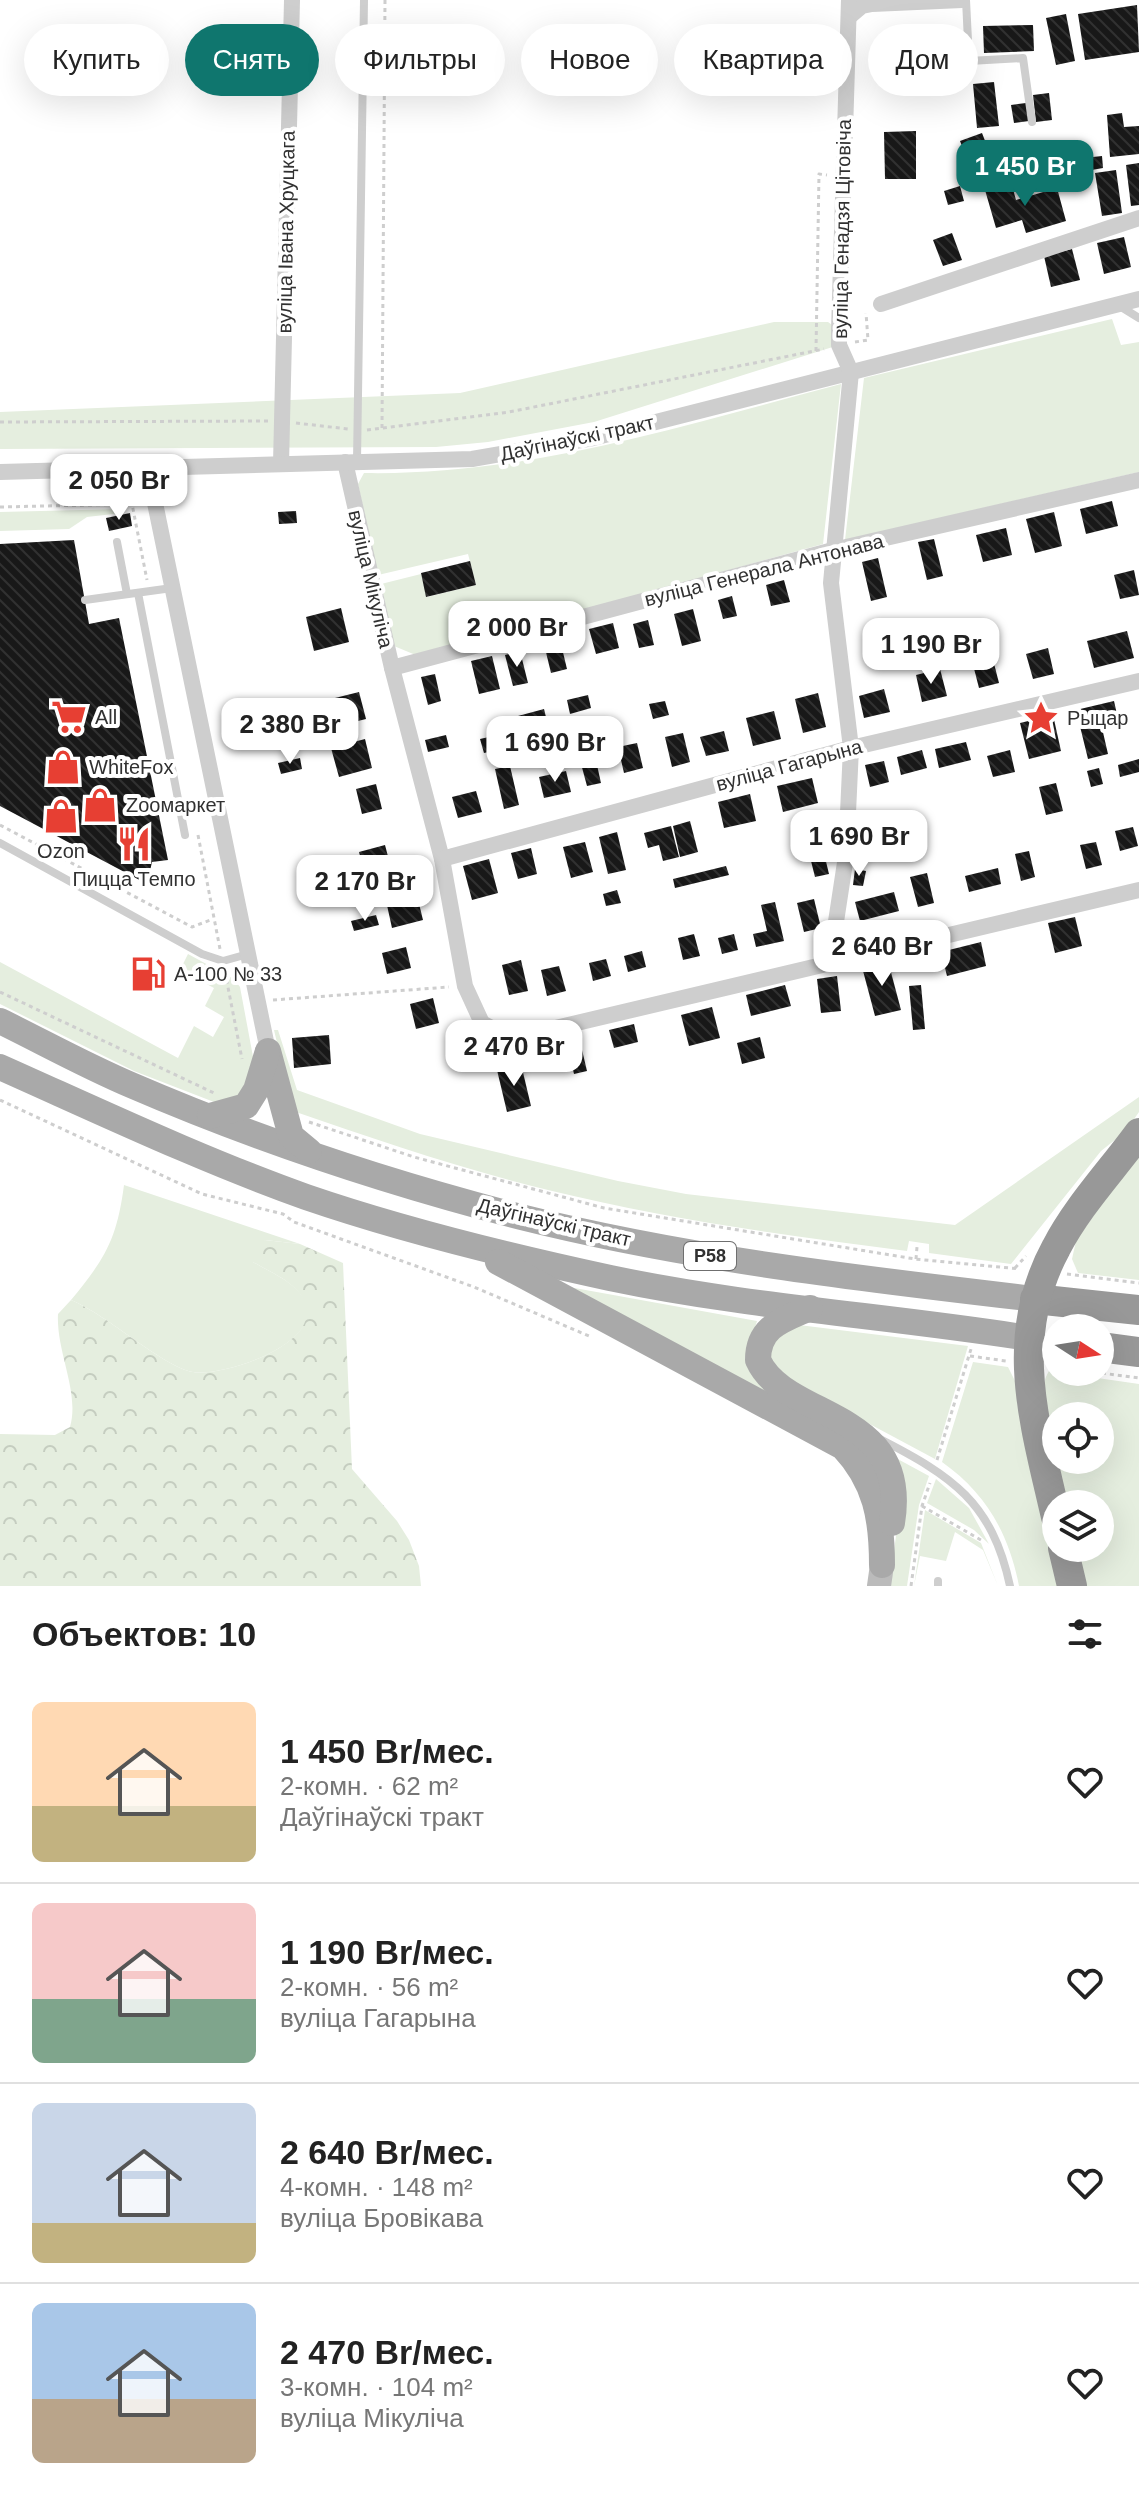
<!DOCTYPE html>
<html lang="ru">
<meta charset="utf-8">
<style>
:root{--surface:#fff;--page:#f2f2f2;--text:#222;--muted:#767676;--line:#e0e0e0;--accent:#0f766e}
body{margin:0;font-family:Arial,sans-serif;background:var(--page);color:var(--text);height:100vh;display:flex;flex-direction:column;font-size:30px;white-space:nowrap}
*{box-sizing:border-box;margin:0}
p{font-size:26px;color:var(--muted)}
.icon{flex:none;width:44px;height:44px;fill:none;stroke:currentColor;stroke-width:2;stroke-linecap:round;stroke-linejoin:round}
.map{position:relative;height:1586px;overflow:hidden}
.details{display:flex;flex-direction:column;background:var(--surface);flex:1}
.details>*{flex:none}
.top-card{position:absolute;left:24px;top:24px;width:1092px;height:72px;display:flex;gap:16px}
.needle{width:52px;rotate:102deg}
.buttons{position:absolute;left:1042px;top:1314px;display:grid;gap:16px}
.buttons a{display:grid;place-items:center;width:72px;height:72px;border-radius:50%;background:var(--surface);box-shadow:0 8px 32px #0002;font-size:40px}
.price{position:absolute;translate:-50% -68px;padding:0 18px;border-radius:16px;background:#fff;color:#222;font-size:26px;line-height:52px;filter:drop-shadow(0 2px 4px #0008)}
.price::after{content:'';position:absolute;left:50%;top:48px;width:24px;height:18px;margin-left:-12px;background:inherit;clip-path:polygon(0 0,100% 0,50% 100%)}
.price.current{background:var(--accent);color:#fff}
ul{padding:0;list-style:none}
li{display:flex;align-items:center;gap:24px;height:200px;padding:0 32px}
li+li{border-top:2px solid var(--line)}
li span{display:grid;place-items:center;flex:none;width:224px;height:160px;border-radius:12px;color:#555}
li>.icon{margin-inline-start:auto}
span .icon{width:96px;height:96px;fill:#fffc;stroke-width:1}
li b{font-size:34px}
h2{display:flex;justify-content:space-between;align-items:center;height:96px;padding:0 32px;font-size:34px}
.tag{padding:0 28px;border-radius:36px;background:var(--surface);box-shadow:0 8px 32px #0002;font-size:28px;line-height:72px}
.tag.current{background:var(--accent);color:#fff}
.map>svg:first-child{display:block}
.grass{fill:#e5eedf;fill-rule:evenodd}
.forest{fill:url(#forest-crowns)}
.building{fill:url(#building-back-hatch)}
.lines{fill:none;stroke-linecap:round;stroke-linejoin:round}
.path{stroke:#cecece;stroke-width:3;stroke-dasharray:4 4;stroke-linecap:butt}
.lane{stroke:#cecece;stroke-width:8}
.street{stroke:#cecece;stroke-width:16}
.secondary{stroke:#bbb;stroke-width:24}
.primary{stroke:#a9a9a9;stroke-width:26}
.highway{stroke:#989898;stroke-width:30}
.labels{text-anchor:middle;dominant-baseline:central;stroke-width:8;stroke-linejoin:round;paint-order:stroke}
.shield{fill:#fff;stroke:#6f6f6f;stroke-width:2}
.shield-label{font-size:18px;font-weight:bold;fill:#313131}
.street-label{font-size:20px;fill:#313131;stroke:#fff}
.poi-label{font-size:20px;fill:#313131;stroke:#fff;text-anchor:start}
</style>
<div class="map">
<svg width="1139" height="1586" viewBox="0 0 1139 1586">
<defs>
<pattern id="forest-crowns" width="20" height="18" patternUnits="userSpaceOnUse" patternTransform="scale(2)"><rect width="20" height="18" fill="#e5eedf"/><path d="M2 6a3 3 0 1 1 6 0M12 15a3 3 0 1 1 6 0" fill="none" stroke="#c5cdc0"/></pattern>
<pattern id="building-back-hatch" width="6" height="6" patternUnits="userSpaceOnUse" patternTransform="scale(2)"><rect width="6" height="6" fill="#181818"/><path d="M-1 5l2 2M0 0l6 6M5-1l2 2" fill="none" stroke="#313131"/></pattern>
</defs>
<rect width="100%" height="100%" fill="#fff"/>
<g class="grass">
<polygon points="1112,319 1121,345 1139,342 1139,472 845,540 864,378"/>
<polygon points="774,322 828,322 839,330 839,345 594,422 488,442 436,447 0,449 0,412 460,393"/>
<path d="M 841,384 L 823,544 L 418,656 L 394,646 L 381,584 L 421,574 L 427,597 L 476,585 L 468,554 L 378,575 L 358,484 L 364,473 C 528,476 684,425 841,384 Z"/>
<polygon points="122,509 122,513 87,517 69,529 0,531 0,512"/>
<polygon points="188,954 234,979 240,987 257,1078 227,1107 134,1071 0,1004 0,962 178,1058 194,1026 213,1037 224,1017 205,1006 214,988 180,970"/>
<path d="M 274,1030 L 278,1030 L 297,1090 L 420,1134 L 618,1181 L 686,1194 L 955,1225 L 1139,1097 L 1139,1112 L 1125,1132 L 1101,1151 L 1011,1264 L 929,1253 L 929,1244 L 909,1241 L 907,1251 C 787,1236 666,1219 548,1190 C 462,1169 377,1140 293,1111 Z"/>
<polygon points="1139,1150 1139,1280 1078,1273 1072,1259 1076,1241"/>
<path d="M 124,1185 L 300,1244 L 265,1240 L 253,1262 C 271,1273 297,1282 306,1303 C 322,1344 223,1377 193,1372 C 163,1367 108,1315 71,1300 C 105,1259 117,1239 124,1185 Z"/>
<polygon points="569,1287 757,1321 749,1348 856,1441"/>
<polygon points="799,1325 968,1346 935,1459 780,1376 771,1366 771,1338"/>
<path d="M 973,1362 L 1008,1367 L 1019,1389 L 1062,1586 L 1019,1586 C 1009,1534 986,1493 942,1462 Z"/>
<path d="M 1049,1371 L 1139,1384 L 1139,1586 L 1084,1586 L 1075,1548 L 1100,1548 L 1100,1504 L 1065,1504 C 1057,1470 1030,1401 1049,1371 ZM 1056,1416 L 1100,1416 L 1100,1460 L 1056,1460 Z"/>
<polygon points="894,1457 929,1476 919,1505 907,1586 889,1586 899,1515"/>
<polygon points="936,1479 969,1508 989,1544 974,1530 927,1503"/>
<polygon points="925,1510 981,1543 998,1586 983,1550 955,1532 946,1561 920,1556 914,1586"/>
</g>
<path class="forest" d="M 265,1240 L 300,1244 L 343,1263 L 352,1469 L 397,1521 L 409,1540 L 419,1566 L 421,1586 L 0,1586 L 0,1434 L 55,1435 L 70,1427 C 80,1392 56,1352 58,1314 L 71,1300 C 108,1315 163,1367 193,1372 C 223,1377 322,1344 305,1303 C 297,1282 271,1273 253,1262 L 250,1252 L 255,1244 Z"/>
<g class="building">
<polygon points="1137,5 1139,52 1085,60 1078,14"/>
<polygon points="1066,14 1075,61 1056,65 1046,18"/>
<polygon points="1033,25 1034,51 984,53 983,26"/>
<polygon points="913,36 913,65 887,66 886,37"/>
<polygon points="994,82 999,126 977,128 973,84"/>
<polygon points="1049,93 1052,120 1036,122 1033,95"/>
<polygon points="1026,103 1029,121 1014,123 1011,105"/>
<polygon points="1122,113 1124,127 1139,126 1139,154 1110,157 1107,115"/>
<polygon points="916,131 916,179 885,179 884,132"/>
<polygon points="982,133 989,151 1002,146 1007,159 988,166 983,153 967,159 960,141"/>
<polygon points="1102,156 1103,168 1086,171 1084,158"/>
<polygon points="1139,163 1139,205 1131,206 1126,165"/>
<polygon points="1080,169 1085,186 1074,189 1069,173"/>
<polygon points="1116,170 1122,213 1102,216 1095,173"/>
<polygon points="1011,182 1016,200 1057,188 1066,221 1026,233 1022,220 996,228 985,190"/>
<polygon points="960,186 964,201 948,205 944,191"/>
<polygon points="952,233 962,260 943,266 933,240"/>
<polygon points="1124,237 1131,267 1104,274 1097,243"/>
<polygon points="1072,249 1080,280 1051,287 1044,256"/>
<polygon points="1112,501 1118,526 1086,534 1080,509"/>
<polygon points="296,511 297,523 279,524 278,512"/>
<polygon points="1054,512 1062,546 1035,553 1026,519"/>
<polygon points="130,513 132,526 109,531 106,518"/>
<polygon points="1006,528 1012,555 983,562 976,535"/>
<polygon points="934,539 943,576 927,580 918,542"/>
<polygon points="74,540 89,624 119,618 168,860 152,862 147,884 0,806 0,544"/>
<polygon points="878,558 887,597 871,601 862,562"/>
<polygon points="470,561 476,585 426,597 421,573"/>
<polygon points="1134,570 1139,595 1120,599 1114,575"/>
<polygon points="784,580 790,602 771,606 766,585"/>
<polygon points="732,596 737,616 723,619 718,600"/>
<polygon points="341,608 349,642 314,651 306,617"/>
<polygon points="693,609 701,641 682,646 674,614"/>
<polygon points="648,620 654,645 639,648 633,624"/>
<polygon points="613,623 619,648 596,654 589,629"/>
<polygon points="1127,631 1134,658 1094,668 1087,641"/>
<polygon points="560,640 567,669 551,673 544,644"/>
<polygon points="989,644 999,683 979,688 969,649"/>
<polygon points="1048,648 1054,674 1033,679 1026,654"/>
<polygon points="520,651 528,683 513,686 505,655"/>
<polygon points="492,656 500,689 479,694 471,661"/>
<polygon points="940,669 947,696 922,702 916,675"/>
<polygon points="435,674 441,701 428,705 421,677"/>
<polygon points="884,689 890,712 864,718 859,696"/>
<polygon points="359,692 366,719 342,725 335,698"/>
<polygon points="818,693 826,727 803,733 795,699"/>
<polygon points="588,695 591,708 570,714 567,700"/>
<polygon points="665,701 669,715 653,719 649,704"/>
<polygon points="1114,701 1119,723 1102,728 1108,754 1088,759 1076,710"/>
<polygon points="544,709 548,725 522,731 518,716"/>
<polygon points="774,711 781,739 753,746 746,718"/>
<polygon points="1053,715 1061,751 1029,759 1020,723"/>
<polygon points="724,731 729,751 706,756 700,737"/>
<polygon points="683,733 690,762 672,767 665,737"/>
<polygon points="502,734 505,748 484,753 480,739"/>
<polygon points="446,735 449,747 428,752 425,740"/>
<polygon points="365,739 372,768 339,777 331,748"/>
<polygon points="966,742 971,760 939,768 935,749"/>
<polygon points="637,743 643,768 624,773 618,747"/>
<polygon points="922,750 927,768 901,775 897,757"/>
<polygon points="1010,750 1015,772 993,777 987,756"/>
<polygon points="595,756 601,783 587,786 580,760"/>
<polygon points="300,758 302,769 281,774 278,763"/>
<polygon points="1139,759 1139,772 1120,777 1118,765"/>
<polygon points="884,761 889,782 870,787 865,765"/>
<polygon points="510,766 519,805 504,809 495,769"/>
<polygon points="1099,768 1103,784 1091,787 1087,771"/>
<polygon points="566,771 571,792 544,798 539,777"/>
<polygon points="812,778 818,803 783,812 777,786"/>
<polygon points="1056,783 1063,811 1046,815 1039,787"/>
<polygon points="376,784 382,809 362,814 356,789"/>
<polygon points="476,791 482,812 458,818 452,797"/>
<polygon points="750,794 756,821 724,828 718,802"/>
<polygon points="690,821 698,852 680,857 673,826"/>
<polygon points="671,826 679,857 663,861 659,845 648,848 644,833"/>
<polygon points="1133,827 1138,846 1120,851 1115,831"/>
<polygon points="617,832 626,870 608,874 599,837"/>
<polygon points="585,842 593,872 571,878 563,847"/>
<polygon points="1096,842 1102,865 1086,869 1080,845"/>
<polygon points="385,845 391,868 365,875 359,852"/>
<polygon points="531,848 537,874 518,879 511,853"/>
<polygon points="823,849 829,874 815,877 809,853"/>
<polygon points="1029,851 1035,877 1021,881 1015,854"/>
<polygon points="489,859 498,893 472,900 463,866"/>
<polygon points="726,866 729,875 675,888 673,879"/>
<polygon points="998,868 1001,884 969,892 965,876"/>
<polygon points="855,869 866,871 863,886 853,885"/>
<polygon points="927,873 934,903 918,907 910,877"/>
<polygon points="413,879 423,920 392,928 383,887"/>
<polygon points="617,890 621,903 606,906 603,894"/>
<polygon points="894,892 899,911 860,921 855,902"/>
<polygon points="814,899 821,928 804,932 797,903"/>
<polygon points="775,902 784,941 756,947 753,934 767,931 761,905"/>
<polygon points="376,915 379,925 354,931 351,921"/>
<polygon points="1075,917 1082,946 1055,953 1048,923"/>
<polygon points="694,934 700,956 683,960 678,938"/>
<polygon points="734,934 738,950 722,954 718,938"/>
<polygon points="981,942 986,966 947,976 941,952"/>
<polygon points="406,947 411,968 387,974 382,953"/>
<polygon points="642,951 646,967 628,972 624,956"/>
<polygon points="606,959 611,976 593,981 589,963"/>
<polygon points="521,960 528,991 509,995 502,965"/>
<polygon points="888,961 901,1010 875,1016 862,967"/>
<polygon points="559,966 566,991 547,996 541,970"/>
<polygon points="837,976 841,1011 821,1013 817,979"/>
<polygon points="785,985 791,1006 751,1016 746,995"/>
<polygon points="921,985 925,1029 913,1030 909,986"/>
<polygon points="433,998 439,1023 416,1029 410,1004"/>
<polygon points="712,1007 720,1038 689,1046 681,1015"/>
<polygon points="634,1024 638,1042 614,1048 609,1030"/>
<polygon points="578,1033 587,1071 574,1074 565,1036"/>
<polygon points="329,1035 331,1064 294,1068 292,1038"/>
<polygon points="760,1037 765,1058 742,1064 737,1043"/>
<polygon points="521,1064 531,1106 507,1112 497,1070"/>
</g>
<g class="lines">
<g class="path">
<polyline points="855,342 868,340 866,313"/>
<polyline points="816,351 819,174 827,175"/>
<polyline points="0,422 268,421"/>
<polyline points="296,423 348,429"/>
<polyline points="382,428 385,0"/>
<polyline points="367,430 509,412 824,349"/>
<polyline points="0,507 132,504 147,580"/>
<polyline points="0,825 192,927 213,919"/>
<polyline points="198,835 220,949"/>
<polyline points="225,972 242,1059"/>
<polyline points="0,992 214,1093"/>
<polyline points="273,1000 449,987"/>
<polyline points="0,1100 202,1194 283,1214 294,1222 474,1287 589,1336"/>
<polyline points="309,1122 414,1157 604,1208 915,1259 1020,1269"/>
<polyline points="916,1259 917,1247"/>
<polyline points="1015,1268 1026,1256"/>
<polyline points="1067,1274 1139,1283"/>
<polyline points="970,1356 1006,1361"/>
<polyline points="1094,1372 1139,1378"/>
<polyline points="937,1460 971,1349"/>
<polyline points="922,1506 981,1540"/>
<polyline points="911,1586 922,1506 930,1483"/>
</g>
<g class="lane">
<polyline points="966,0 969,61 1023,58 1032,122"/>
<polyline points="1118,305 1139,318"/>
<polyline points="357,461 364,0"/>
<polyline points="117,542 127,594"/>
<polyline points="138,593 185,835"/>
<polyline points="85,600 172,588"/>
<polyline points="0,843 202,954 223,961 248,954"/>
<path d="M 880,1439 C 952,1476 992,1502 1010,1586"/>
<polyline points="938,1586 938,1581"/>
</g>
<g class="street">
<polyline points="849,17 862,6 872,4 962,0"/>
<polyline points="881,304 1139,218"/>
<polyline points="345,462 392,668 442,859 465,986 482,1023 501,1033 526,1035 1139,890"/>
<polyline points="281,464 292,0"/>
<polyline points="148,469 268,1051"/>
<polyline points="0,472 472,459 593,438 1139,299"/>
<polyline points="392,668 833,550 1139,480"/>
<polyline points="442,859 851,748 1139,681"/>
<polyline points="830,961 846,856 851,748 831,583 851,372 839,345 839,330 849,0"/>
</g>
<polyline class="secondary" points="879,1586 882,1565"/>
<g class="primary">
<path d="M 0,1021 C 43,1042 86,1066 131,1085 C 256,1139 389,1183 521,1217 C 689,1259 863,1279 1035,1299"/>
<polyline points="268,1051 291,1136 309,1151"/>
<path d="M 0,1067 C 101,1112 202,1160 306,1197 C 405,1231 508,1256 610,1278 C 748,1307 890,1316 1029,1338"/>
<polyline points="210,1116 246,1106 256,1090 267,1054"/>
<path d="M 498,1262 L 843,1447 C 876,1482 882,1519 882,1565"/>
<path d="M 810,1308 C 783,1320 758,1326 758,1360 C 785,1421 911,1408 892,1523"/>
</g>
<g class="highway">
<polyline points="1035,1299 1139,1310"/>
<polyline points="1100,1347 1139,1352"/>
<path d="M 1056,1517 C 1035,1424 1007,1338 1056,1248 C 1077,1207 1112,1170 1139,1133"/>
<polyline points="1063,1548 1072,1586"/>
</g>
</g>
<defs>
<g id="supermarket-bare" transform="scale(2.76)"><path d="M-6-5.5h2.5l.6 2H6L4.5 2H-2.5L-4.4-4H-6ZM-1.5 3.2a1.3 1.3 0 1 0 .1 0ZM3 3.2a1.3 1.3 0 1 0 .1 0Z" fill="#e73f33" stroke="#fff" stroke-width="2.5" paint-order="stroke"/></g>
<g id="sight-bare" transform="scale(2.76)"><path d="M0-6L1.8-2.2L6-1.7L2.9 1.2L3.7 5.4L0 3.3L-3.7 5.4L-2.9 1.2L-6-1.7L-1.8-2.2Z" fill="#e73f33" stroke="#fff" stroke-width="2.5" paint-order="stroke"/></g>
<g id="shop-bare" transform="scale(2.76)"><path d="M-5-2.5h2.3a2.7 3.5 0 0 1 5.4 0H5L5.5 6h-11ZM-1.5-2.5h3a1.5 2.3 0 0 0-3 0Z" fill="#e73f33" stroke="#fff" stroke-width="2.5" paint-order="stroke"/></g>
<g id="restaurant-bare" transform="scale(2.76)"><path d="M-5-6h1v4h1v-4h1v4h1v-4h1v5L-1.5 .5V6h-2V.5L-5-1ZM5-6V6H3V1.5H1.5Q1.5-4 5-6Z" fill="#e73f33" stroke="#fff" stroke-width="2.5" paint-order="stroke"/></g>
<g id="fuel-bare" transform="scale(2.76)"><path d="M-5.5-6h7V0h2V4h1.3V-2.5L3-4.5l.8-.8L6-3V5H2.5V1h-1V6h-7ZM-4.2-4.7v3.2H.2V-4.7Z" fill="#e73f33" stroke="#fff" stroke-width="2.5" paint-order="stroke"/></g>
</defs>
<g fill-rule="evenodd">
<use href="#supermarket-bare" x="69" y="717"/>
<use href="#sight-bare" x="1041" y="718"/>
<use href="#shop-bare" x="63" y="767"/>
<use href="#shop-bare" x="100" y="805"/>
<use href="#shop-bare" x="61" y="816"/>
<use href="#restaurant-bare" x="134" y="844"/>
<use href="#fuel-bare" x="148" y="974"/>
</g>
<g class="labels">
<rect class="shield" x="684" y="1242" width="52" height="28" rx="6"/>
<g class="shield-label">
<text x="710" y="1256">Р58</text>
</g>
<g class="street-label">
<text transform="translate(842 229) rotate(-89)">вуліца Генадзя Цітовіча</text>
<text transform="translate(286 232) rotate(-89)">вуліца Івана Хруцкага</text>
<text transform="translate(577 438) rotate(-12)">Даўгінаўскі тракт</text>
<text transform="translate(764 570) rotate(-14)">вуліца Генерала Антонава</text>
<text transform="translate(371 579) rotate(77)">вуліца Мікуліча</text>
<text transform="translate(789 765) rotate(-15)">вуліца Гагарына</text>
<text transform="translate(554 1222) rotate(13)">Даўгінаўскі тракт</text>
</g>
<g class="poi-label">
<text x="95" y="717">All</text>
<text x="1067" y="718">Рыцар</text>
<text x="89" y="767">WhiteFox</text>
<text x="126" y="805">Zooмаркет</text>
<text x="61" y="851" text-anchor="middle">Ozon</text>
<text x="134" y="879" text-anchor="middle">Пицца Темпо</text>
<text x="174" y="974">А-100 № 33</text>
</g>
</g>
</svg>
<div class="buttons">
<a><svg class="needle" viewBox="-14 -14 28 28"><path d="M0-13l5 13h-10z" fill="#e53935"/><path d="M0 13l5-13h-10z" fill="#767676"/></svg></a>
<a><svg class="icon" aria-label="locate" viewBox="0 0 24 24"><circle cx="12" cy="12" r="6"/><path d="M12 2v4M12 18v4M2 12h4M18 12h4"/></svg></a>
<a><svg class="icon" aria-label="layers" viewBox="0 0 24 24"><path d="M12 4l9 5-9 5-9-5zM3 14l9 5 9-5"/></svg></a>
</div>
<b class="price current" style="left:1025px;top:208px">1 450 Br</b>
<b class="price" style="left:119px;top:522px">2 050 Br</b>
<b class="price" style="left:517px;top:669px">2 000 Br</b>
<b class="price" style="left:931px;top:686px">1 190 Br</b>
<b class="price" style="left:290px;top:766px">2 380 Br</b>
<b class="price" style="left:555px;top:784px">1 690 Br</b>
<b class="price" style="left:859px;top:878px">1 690 Br</b>
<b class="price" style="left:365px;top:923px">2 170 Br</b>
<b class="price" style="left:882px;top:988px">2 640 Br</b>
<b class="price" style="left:514px;top:1088px">2 470 Br</b>
<div class="top-card">
<a class="tag">Купить</a>
<a class="tag current">Снять</a>
<a class="tag">Фильтры</a>
<a class="tag">Новое</a>
<a class="tag">Квартира</a>
<a class="tag">Дом</a>
</div>
</div>
<section class="details">
<h2>Объектов: 10<svg class="icon" aria-label="filters" viewBox="0 0 24 24"><path d="M4 7h16M4 17h16"/><circle cx="9" cy="7" r="2"/><circle cx="15" cy="17" r="2"/></svg></h2>
<ul>
<li><span style="background:linear-gradient(#ffd9b3 65%,#c2b280 0)"><svg class="icon" aria-label="home" viewBox="0 0 24 24"><path d="M3 11l9-7 9 7M6 9v11h12V9"/></svg></span><div><b>1 450 Br/мес.</b><p>2-комн. · 62 m²</p><p>Даўгінаўскі тракт</p></div><svg class="icon" aria-label="heart" viewBox="0 0 24 24"><path d="M12 20l-8-8c-3-5 5-10 8-4 3-6 11-1 8 4z"/></svg></li>
<li><span style="background:linear-gradient(#f6c9c9 60%,#7fa58c 0)"><svg class="icon" aria-label="home" viewBox="0 0 24 24"><path d="M3 11l9-7 9 7M6 9v11h12V9"/></svg></span><div><b>1 190 Br/мес.</b><p>2-комн. · 56 m²</p><p>вуліца Гагарына</p></div><svg class="icon" aria-label="heart" viewBox="0 0 24 24"><path d="M12 20l-8-8c-3-5 5-10 8-4 3-6 11-1 8 4z"/></svg></li>
<li><span style="background:linear-gradient(#c9d6e8 75%,#c2b280 0)"><svg class="icon" aria-label="home" viewBox="0 0 24 24"><path d="M3 11l9-7 9 7M6 9v11h12V9"/></svg></span><div><b>2 640 Br/мес.</b><p>4-комн. · 148 m²</p><p>вуліца Бровікава</p></div><svg class="icon" aria-label="heart" viewBox="0 0 24 24"><path d="M12 20l-8-8c-3-5 5-10 8-4 3-6 11-1 8 4z"/></svg></li>
<li><span style="background:linear-gradient(#a9c7e8 60%,#b9a48a 0)"><svg class="icon" aria-label="home" viewBox="0 0 24 24"><path d="M3 11l9-7 9 7M6 9v11h12V9"/></svg></span><div><b>2 470 Br/мес.</b><p>3-комн. · 104 m²</p><p>вуліца Мікуліча</p></div><svg class="icon" aria-label="heart" viewBox="0 0 24 24"><path d="M12 20l-8-8c-3-5 5-10 8-4 3-6 11-1 8 4z"/></svg></li>
</ul>
</section>
